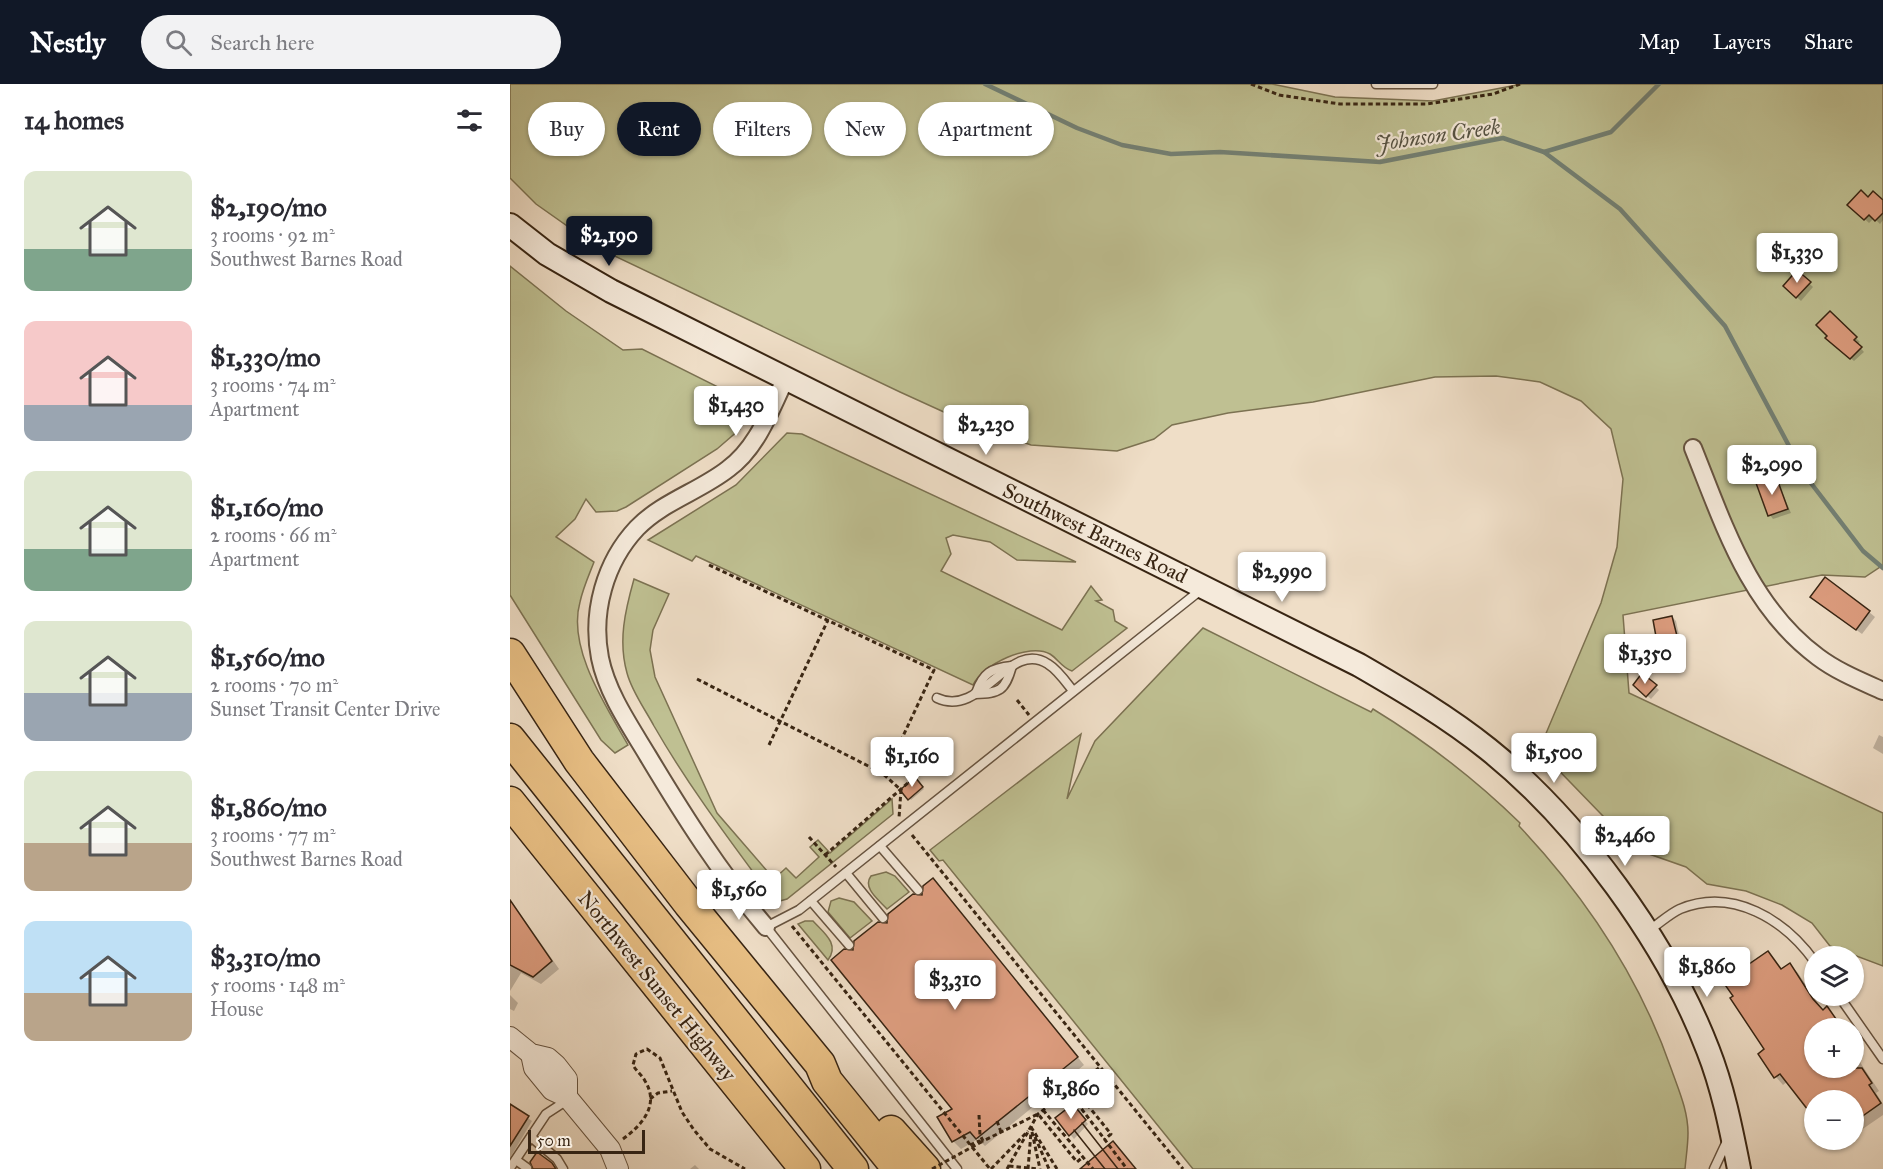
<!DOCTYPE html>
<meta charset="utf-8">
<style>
:root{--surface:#fff;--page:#f2f2f3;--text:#2b2b33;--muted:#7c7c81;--accent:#111827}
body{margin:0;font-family:"IM FELL Great Primer",serif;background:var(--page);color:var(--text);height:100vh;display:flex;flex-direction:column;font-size:22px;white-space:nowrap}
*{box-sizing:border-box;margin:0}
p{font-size:20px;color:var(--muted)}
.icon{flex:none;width:33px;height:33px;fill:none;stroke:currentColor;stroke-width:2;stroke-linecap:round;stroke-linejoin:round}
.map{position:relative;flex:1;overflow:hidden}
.side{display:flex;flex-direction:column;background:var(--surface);width:510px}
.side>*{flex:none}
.banner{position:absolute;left:18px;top:18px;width:570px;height:54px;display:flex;gap:12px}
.fabs{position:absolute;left:1294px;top:862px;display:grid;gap:12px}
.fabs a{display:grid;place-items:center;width:60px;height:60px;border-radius:50%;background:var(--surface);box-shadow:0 2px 4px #0004;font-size:30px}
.scale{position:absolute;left:18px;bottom:15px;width:117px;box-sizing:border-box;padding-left:6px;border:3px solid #382513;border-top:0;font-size:16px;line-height:21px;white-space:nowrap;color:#382513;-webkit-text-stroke:4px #f5eadb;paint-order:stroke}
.price{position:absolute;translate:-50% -51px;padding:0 14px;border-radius:6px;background:#fff;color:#222;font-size:20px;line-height:39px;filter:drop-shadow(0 2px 3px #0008)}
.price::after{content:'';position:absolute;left:50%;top:36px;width:18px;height:14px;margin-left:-9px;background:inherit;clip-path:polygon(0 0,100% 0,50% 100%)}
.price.selected{background:var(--accent);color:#fff}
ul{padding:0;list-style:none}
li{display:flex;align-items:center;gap:18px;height:150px;padding:0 24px}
li span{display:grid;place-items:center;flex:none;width:168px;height:120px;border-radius:12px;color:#555}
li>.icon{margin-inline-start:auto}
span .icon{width:72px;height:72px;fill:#fffc;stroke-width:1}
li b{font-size:26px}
h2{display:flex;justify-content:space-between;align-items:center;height:72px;padding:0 24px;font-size:26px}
.chip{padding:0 21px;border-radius:27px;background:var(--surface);box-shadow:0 2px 4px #0004;font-size:21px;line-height:54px}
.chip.selected{background:var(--accent);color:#fff}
header{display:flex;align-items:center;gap:36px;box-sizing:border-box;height:84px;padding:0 30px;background:var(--accent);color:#fff}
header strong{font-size:28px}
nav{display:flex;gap:33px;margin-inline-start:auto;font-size:21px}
.search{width:420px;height:54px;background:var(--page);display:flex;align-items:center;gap:15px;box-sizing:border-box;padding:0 21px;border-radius:33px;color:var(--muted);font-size:22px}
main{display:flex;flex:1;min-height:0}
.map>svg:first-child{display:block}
.green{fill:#bfc092;stroke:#7c7252;stroke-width:1.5}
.shadow{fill:#0003}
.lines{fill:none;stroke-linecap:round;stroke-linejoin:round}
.stream{stroke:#738074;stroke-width:4.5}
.building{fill:#dc9c7e;stroke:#382513;stroke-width:1.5}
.service-casing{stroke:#665340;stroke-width:11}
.minor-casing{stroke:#665340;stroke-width:20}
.tertiary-casing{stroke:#665340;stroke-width:22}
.secondary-casing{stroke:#382513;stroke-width:26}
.motorway-casing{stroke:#382513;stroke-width:33}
.path{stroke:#382513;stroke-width:3;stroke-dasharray:4.5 3;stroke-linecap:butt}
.service{stroke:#f5eadb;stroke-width:8}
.minor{stroke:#f5eadb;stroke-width:16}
.tertiary{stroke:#f5eadb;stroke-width:20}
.secondary{stroke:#f5eadb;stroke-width:22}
.motorway{stroke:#e8bf84;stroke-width:30}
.tram{stroke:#382513;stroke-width:1.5}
.path-bridge{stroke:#382513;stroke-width:3;stroke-dasharray:4.5 3;stroke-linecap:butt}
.labels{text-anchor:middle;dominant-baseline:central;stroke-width:4.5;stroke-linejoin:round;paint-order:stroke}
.street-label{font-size:21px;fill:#382513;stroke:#f5eadb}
.water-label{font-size:22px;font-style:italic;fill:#555243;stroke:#f5eadb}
</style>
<header>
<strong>Nestly</strong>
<div class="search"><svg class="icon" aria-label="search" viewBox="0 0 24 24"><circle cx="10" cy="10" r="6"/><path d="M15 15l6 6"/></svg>Search here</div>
<nav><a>Map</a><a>Layers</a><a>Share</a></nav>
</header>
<main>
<section class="side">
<h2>14 homes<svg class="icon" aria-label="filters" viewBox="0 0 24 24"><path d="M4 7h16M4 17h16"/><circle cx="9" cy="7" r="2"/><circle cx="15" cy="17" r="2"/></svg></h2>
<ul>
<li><span style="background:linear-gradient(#dfe7d0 65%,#7fa58c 0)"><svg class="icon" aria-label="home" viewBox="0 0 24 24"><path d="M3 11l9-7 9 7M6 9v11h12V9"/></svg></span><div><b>$2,190/mo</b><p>3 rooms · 92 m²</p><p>Southwest Barnes Road</p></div></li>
<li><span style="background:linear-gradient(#f6c9c9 70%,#9aa5b1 0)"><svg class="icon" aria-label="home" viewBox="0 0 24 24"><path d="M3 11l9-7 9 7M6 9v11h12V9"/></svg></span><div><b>$1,330/mo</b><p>3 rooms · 74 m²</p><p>Apartment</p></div></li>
<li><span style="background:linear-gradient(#dfe7d0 65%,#7fa58c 0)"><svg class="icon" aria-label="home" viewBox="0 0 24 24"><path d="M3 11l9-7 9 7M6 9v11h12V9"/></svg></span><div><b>$1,160/mo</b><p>2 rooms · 66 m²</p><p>Apartment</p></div></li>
<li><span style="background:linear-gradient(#dfe7d0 60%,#9aa5b1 0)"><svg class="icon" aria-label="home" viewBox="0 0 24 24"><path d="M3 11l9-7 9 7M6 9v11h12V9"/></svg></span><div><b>$1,560/mo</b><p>2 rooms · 70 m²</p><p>Sunset Transit Center Drive</p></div></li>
<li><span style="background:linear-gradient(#dfe7d0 60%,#b9a48a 0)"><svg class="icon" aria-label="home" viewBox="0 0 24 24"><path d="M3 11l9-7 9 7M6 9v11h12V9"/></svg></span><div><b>$1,860/mo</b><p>3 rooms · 77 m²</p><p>Southwest Barnes Road</p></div></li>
<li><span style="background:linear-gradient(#bfe0f5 60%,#b9a48a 0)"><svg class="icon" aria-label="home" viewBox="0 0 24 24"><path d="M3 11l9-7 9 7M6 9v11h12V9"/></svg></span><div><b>$3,310/mo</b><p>5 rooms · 148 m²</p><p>House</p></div></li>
</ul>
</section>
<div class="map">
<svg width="1373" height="1085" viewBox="0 0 1373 1085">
<rect width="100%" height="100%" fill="#efdec7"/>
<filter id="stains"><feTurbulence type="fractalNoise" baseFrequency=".00333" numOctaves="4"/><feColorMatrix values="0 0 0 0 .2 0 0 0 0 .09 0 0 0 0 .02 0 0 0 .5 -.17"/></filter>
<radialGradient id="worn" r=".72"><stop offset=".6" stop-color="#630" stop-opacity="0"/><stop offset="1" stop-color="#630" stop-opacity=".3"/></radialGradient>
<g class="green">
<polygon points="0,0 762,0 825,13 923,17 1012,0 1373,0 1373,481 1355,493 1312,491 1113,531 1119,609 1373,729 1373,882 1320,862 1302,839 1272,821 1236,807 1197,800 1176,783 1125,765 1029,666 1091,519 1107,463 1113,395 1101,345 1071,317 1030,298 986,292 925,293 803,318 718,329 662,341 644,355 607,367 521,361 458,339 390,308 90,165 26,120 0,94"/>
<path d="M 0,182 L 56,227 L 113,266 L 132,265 L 228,313 L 234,321 L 230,345 L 207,365 L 116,423 L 107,427 L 86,428 L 76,415 L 65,435 L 46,453 L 84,478 C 79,491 73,504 70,518 C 57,564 96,622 118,661 L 105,669 L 91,656 L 0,511 Z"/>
<path d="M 277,349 L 292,350 L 566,478 L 507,476 L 480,458 L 443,451 L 436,454 L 441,470 L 431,487 L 552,546 L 581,502 L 592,516 L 586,517 L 603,526 L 605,537 L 617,544 L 562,587 C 552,584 548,575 540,570 C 519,558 472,581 463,601 L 186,472 L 182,477 L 138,456 L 226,401 Z"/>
<path d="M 124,495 L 159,510 L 143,546 L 140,566 L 145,593 L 207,729 L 264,795 L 276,784 L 286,794 L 309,773 L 300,763 L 308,756 L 320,769 L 382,715 L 383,730 L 277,815 L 270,817 L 263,815 C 221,758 179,703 144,642 C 135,625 122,608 117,589 C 108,557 115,527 124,495 Z"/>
<path d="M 693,544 L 861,628 L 863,625 C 917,658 965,695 1010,739 L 1009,742 C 1076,813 1130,894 1162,987 C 1169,1007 1178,1027 1178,1049 C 1178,1061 1176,1073 1175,1085 L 683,1085 L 433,776 L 429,777 L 420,766 L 571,650 L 557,715 L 585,657 Z"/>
<path d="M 376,788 L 385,792 L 399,808 L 377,825 C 369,816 352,804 361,792 Z"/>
<polygon points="329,814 344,818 362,837 340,854 318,828 321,817"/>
<path d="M 295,837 L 303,837 C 314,849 330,860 318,876 L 288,840 Z"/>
</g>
<g class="shadow">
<polygon points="1358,115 1373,119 1373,136 1370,140 1364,134 1359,139 1340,121"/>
<polygon points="1287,188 1303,203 1291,217 1275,202"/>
<polygon points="1320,229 1350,258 1347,260 1354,268 1344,277 1321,258"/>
<polygon points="1266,394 1281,429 1263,435 1260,431"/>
<polygon points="1308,518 1359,528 1365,533 1352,550"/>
<polygon points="1162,533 1166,537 1175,579 1152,585 1148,581 1149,559"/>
<polygon points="1133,591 1149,606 1141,615 1125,601"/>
<polygon points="1369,651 1373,653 1373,670 1363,664"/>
<polygon points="405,695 414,705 401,716 392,707"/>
<polygon points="430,803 574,981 475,1062 468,1055 451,1065 443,1057 444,1025 344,868 413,813"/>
<polygon points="0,815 49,885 31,900 11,889 0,907"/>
<polygon points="1258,869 1272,886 1280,881 1288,889 1311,924 1313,927 1317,924 1334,945 1305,945 1305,984 1344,984 1344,969 1369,1007 1366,1009 1373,1020 1373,1031 1344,1051 1344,1017 1305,1017 1305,1031 1278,997 1273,1001 1266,993 1257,966"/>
<polygon points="0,911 8,919 4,927 0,925"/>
<polygon points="2,1023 22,1037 0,1074 0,1025"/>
<polygon points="566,1026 578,1040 564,1055 547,1035"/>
<polygon points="1326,1056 1337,1056 1330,1061"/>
<polygon points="185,1081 189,1085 180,1085"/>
</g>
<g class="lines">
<g class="stream">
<polyline points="475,0 567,44 612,61 661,70 710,68 870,78 993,54 1034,68 1110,125 1215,242 1294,390 1353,467 1373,484"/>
<polyline points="1034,68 1101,48 1149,0"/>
</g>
</g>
<g class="building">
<polygon points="1351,106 1358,113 1363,107 1373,116 1373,129 1365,137 1359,131 1354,136 1337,121"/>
<polygon points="1287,186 1301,198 1286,214 1273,202"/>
<polygon points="1320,227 1347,253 1344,256 1352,263 1340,275 1315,254 1317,252 1306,241"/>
<polygon points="1266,392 1278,425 1258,432 1246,399"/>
<polygon points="1315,493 1360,527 1346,546 1300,513"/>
<polygon points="1162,532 1173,576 1147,582 1142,560 1147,558 1143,536"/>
<polygon points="1132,589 1147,601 1136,613 1123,601"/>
<polygon points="405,693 413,703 398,716 390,706"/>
<polygon points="423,794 568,973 466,1055 460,1048 442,1058 427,1033 442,1025 321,876 334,865 343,866 344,857 368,838 377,839 378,830 403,810 412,811 413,802"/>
<polygon points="0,816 42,877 23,893 0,881"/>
<polygon points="1258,867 1271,885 1280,879 1303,915 1313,926 1317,922 1333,945 1305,945 1305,984 1352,984 1362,999 1359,1001 1371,1019 1344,1038 1344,1017 1305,1017 1305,1035 1270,990 1264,994 1248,970 1254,965 1220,914 1223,912 1213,898"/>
<polygon points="0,1020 19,1032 0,1062"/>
<polygon points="563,1020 576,1036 559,1052 545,1034"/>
<polygon points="603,1057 626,1085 570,1085"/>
<polygon points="27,1068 42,1079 46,1085 23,1085 20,1078"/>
</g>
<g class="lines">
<g class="service-casing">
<g id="service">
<polyline points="866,0 923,0"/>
<path d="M 466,609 C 473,589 481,584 502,582"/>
<path d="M 465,610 C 490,609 495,607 502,582"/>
<path d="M 427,614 C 472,635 499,554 538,580 C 548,586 556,598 563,607"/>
<polyline points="370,762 408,806"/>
<polyline points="336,789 373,834"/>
<polyline points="301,817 339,861"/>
<path d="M 1139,846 C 1149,840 1159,830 1170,825 C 1223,803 1275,836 1305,878"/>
<polyline points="1329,912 1373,975"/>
<polyline points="21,1053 47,1075 53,1085"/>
<polyline points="6,1076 17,1084"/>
<polyline points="0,1084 36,1030 59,1015"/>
<polyline points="447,1085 256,843 289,826 692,505"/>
<polyline points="1204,1085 1218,1055"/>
</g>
</g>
<g class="minor-casing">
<g id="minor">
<path d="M 1183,364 C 1214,441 1239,522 1308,573 C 1328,588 1351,597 1373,607"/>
<path d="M 256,843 C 210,789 174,732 138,672 C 120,642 97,609 90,574 C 81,528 95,478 127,444 C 152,418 190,407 218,385 C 248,363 260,326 276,294"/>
</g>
</g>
<g class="tertiary-casing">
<g id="tertiary">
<polyline points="0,953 21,970 38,974 46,981 57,995 57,1013"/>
<polyline points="21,970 24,984 42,1006 57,1013 100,1065 108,1085"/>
</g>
</g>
<g class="secondary-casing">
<path id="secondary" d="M 0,141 L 37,170 L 101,207 L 849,581 C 894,607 938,633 978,665 C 1068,737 1157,859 1198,966 C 1213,1004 1221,1045 1229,1085"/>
</g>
<g class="motorway-casing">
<g id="motorway">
<polyline points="0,570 69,677 179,820 310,980 317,997 388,1085"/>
<polyline points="0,655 343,1085"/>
<polyline points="0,718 295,1085"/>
<polyline points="381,1047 415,1085"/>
</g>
</g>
<g class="path">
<polyline points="741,0 769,11 830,20 917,20 983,10 1010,0"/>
<polyline points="199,481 424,586 387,665"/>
<polyline points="187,595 372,689 391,706 389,734"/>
<polyline points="507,616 519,631"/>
<polyline points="259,661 318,536"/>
<polyline points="402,751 673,1085"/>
<polyline points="299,753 326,783"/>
<polyline points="315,771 421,679"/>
<polyline points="282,842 480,1085"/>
<polyline points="563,1003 601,1050 594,1056"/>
<polyline points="558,1007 617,1085"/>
<polyline points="140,1015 148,1009 162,1007"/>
<polyline points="533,1026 583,1085"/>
<polyline points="469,1031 470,1051 473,1057 528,1030 567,1078 573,1073"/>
<polyline points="487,1037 491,1048"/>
<polyline points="521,1043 547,1085"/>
<polyline points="522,1048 530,1085"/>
<polyline points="525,1053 539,1085"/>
<path d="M 113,1055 C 132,1041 150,1021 135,997 C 132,991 126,987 123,981 L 126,970 L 137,965 L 150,974 L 172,1028 L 184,1046 L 200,1065 L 235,1085"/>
<polyline points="460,1061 469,1057 471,1061"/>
<polyline points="499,1082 528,1085"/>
<polyline points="481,1085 518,1047"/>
<polyline points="497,1085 528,1030 590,983"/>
<polyline points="518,1085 521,1048"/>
</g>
<use href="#service" class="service"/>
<use href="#minor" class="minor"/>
<use href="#tertiary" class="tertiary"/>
<use href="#secondary" class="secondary"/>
<use href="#motorway" class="motorway"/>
<g class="tram">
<polyline points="572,1039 608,1085"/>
<polyline points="564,1046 595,1085"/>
</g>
<polyline class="path-bridge" points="422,1085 473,1057"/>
</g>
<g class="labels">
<g class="street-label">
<text transform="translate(585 449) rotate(26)">Southwest Barnes Road</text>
<text transform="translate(147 902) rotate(51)">Northwest Sunset Highway</text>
</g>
<g class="water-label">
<text transform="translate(928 51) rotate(-8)">Johnson Creek</text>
</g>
</g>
<rect width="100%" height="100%" filter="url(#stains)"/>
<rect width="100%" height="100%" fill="url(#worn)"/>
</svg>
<div class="fabs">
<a><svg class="icon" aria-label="layers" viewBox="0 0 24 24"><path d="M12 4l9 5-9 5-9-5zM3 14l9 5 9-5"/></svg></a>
<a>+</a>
<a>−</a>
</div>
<div class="scale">50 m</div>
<b class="price selected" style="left:99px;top:183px">$2,190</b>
<b class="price" style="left:1287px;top:200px">$1,330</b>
<b class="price" style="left:226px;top:353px">$1,430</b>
<b class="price" style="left:476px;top:372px">$2,230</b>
<b class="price" style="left:1262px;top:412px">$2,090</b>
<b class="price" style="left:772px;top:519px">$2,990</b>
<b class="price" style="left:1135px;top:601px">$1,350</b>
<b class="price" style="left:1044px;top:700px">$1,500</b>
<b class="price" style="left:402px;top:704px">$1,160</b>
<b class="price" style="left:1115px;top:783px">$2,460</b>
<b class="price" style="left:229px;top:837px">$1,560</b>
<b class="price" style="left:1197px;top:914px">$1,860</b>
<b class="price" style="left:445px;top:927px">$3,310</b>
<b class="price" style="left:561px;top:1036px">$1,860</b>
<div class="banner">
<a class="chip">Buy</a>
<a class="chip selected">Rent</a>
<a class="chip">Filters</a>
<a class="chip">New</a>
<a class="chip">Apartment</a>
</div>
</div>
</main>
